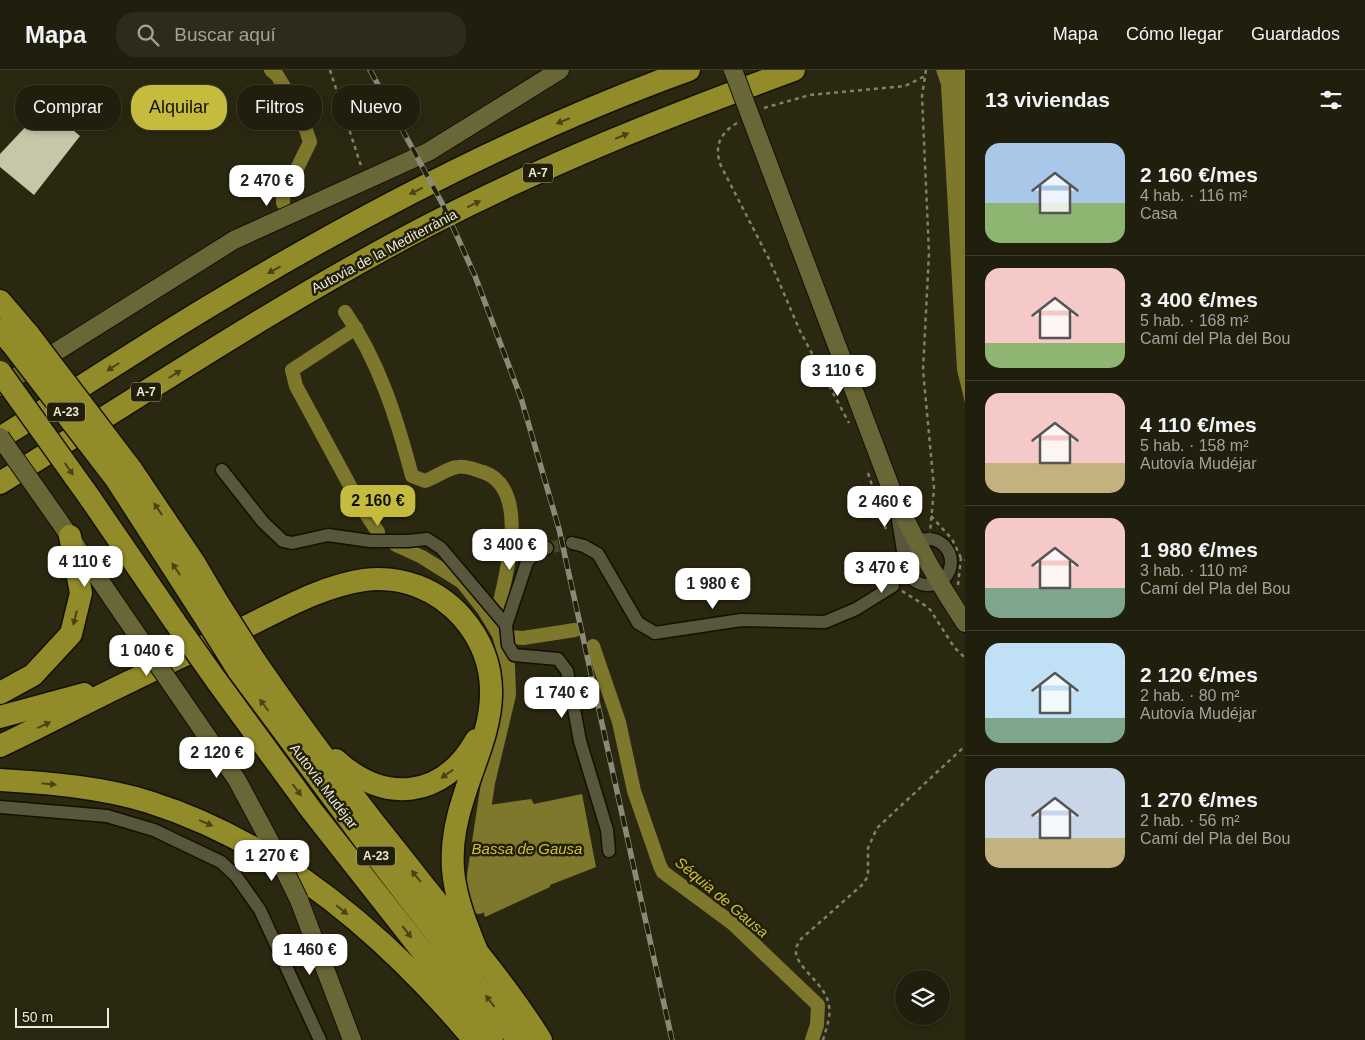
<!DOCTYPE html>
<html lang="es">
<meta charset="utf-8">
<style>
:root{--surface:#201e0c;--page:#2d2b1a;--text:#f1f3f6;--muted:#a2a29d;--line:#3d3c2d;--accent:#c5bc3d}
body{margin:0;font-family:Arial,sans-serif;background:var(--page);color:var(--text);height:100vh;display:flex;flex-direction:column;font-size:19px;white-space:nowrap}
*{box-sizing:border-box;margin:0}
p{font-size:16px;color:var(--muted)}
.icon{flex:none;width:28px;height:28px;fill:none;stroke:currentColor;stroke-width:2;stroke-linecap:round;stroke-linejoin:round}
.map{position:relative;flex:1;overflow:hidden}
.panel{display:flex;flex-direction:column;background:var(--surface);width:400px}
.panel>*{flex:none}
.top-card{position:absolute;left:15px;top:15px;width:475px;height:45px;display:flex;gap:10px}
.controls{position:absolute;left:895px;top:900px;display:grid;gap:10px}
.controls a{display:grid;place-items:center;width:55px;height:55px;border-radius:50%;background:var(--surface);box-shadow:0 2px 8px #0003,0 0 0 1px var(--line);font-size:25px}
.scale{position:absolute;left:15px;bottom:12px;width:94px;box-sizing:border-box;padding-left:5px;border:2px solid #ebeadb;border-top:0;font-size:14px;line-height:18px;white-space:nowrap;color:#ebeadb;-webkit-text-stroke:4px #211f07;paint-order:stroke}
.price{position:absolute;translate:-50% -42px;padding:0 11px;border-radius:10px;background:#fff;color:#222;font-size:16px;line-height:32px;filter:drop-shadow(0 1px 2px #0008)}
.price::after{content:'';position:absolute;left:50%;top:30px;width:15px;height:11px;margin-left:-8px;background:inherit;clip-path:polygon(0 0,100% 0,50% 100%)}
.price.on{background:var(--accent);color:#111}
ul{padding:0;list-style:none}
li{display:flex;align-items:center;gap:15px;height:125px;padding:0 20px}
li+li{border-top:1px solid var(--line)}
li span{display:grid;place-items:center;flex:none;width:140px;height:100px;border-radius:15px;color:#555}
li>.icon{margin-inline-start:auto}
span .icon{width:60px;height:60px;fill:#fffc;stroke-width:1}
li b{font-size:21px}
h2{display:flex;justify-content:space-between;align-items:center;height:60px;padding:0 20px;font-size:21px}
.tag{padding:0 18px;border-radius:20px;background:var(--surface);box-shadow:0 2px 8px #0003,0 0 0 1px var(--line);font-size:18px;line-height:45px}
.tag.on{background:var(--accent);color:#111}
header{display:flex;align-items:center;gap:30px;box-sizing:border-box;height:70px;padding:0 25px;background:var(--surface);border-bottom:1px solid var(--line)}
header strong{font-size:24px}
nav{display:flex;gap:28px;margin-inline-start:auto;font-size:18px}
.search{width:350px;height:45px;background:var(--page);display:flex;align-items:center;gap:12px;box-sizing:border-box;padding:0 18px;border-radius:20px;color:var(--muted);font-size:19px}
main{display:flex;flex:1;min-height:0}
.map>svg:first-child{display:block}
.water{fill:#7e782d}
.lines{fill:none;stroke-linecap:round;stroke-linejoin:round}
.canal{stroke:#7e782d;stroke-width:14}
.building{fill:#c7c6a9}
.street-tunnel{stroke:#47452e;stroke-width:12;stroke-dasharray:12 6;stroke-linecap:butt}
.street-casing{stroke:#131100;stroke-width:15}
.secondary-casing{stroke:#131100;stroke-width:20}
.highway-casing{stroke:#131100;stroke-width:25}
.path{stroke:#82806d;stroke-width:2.5;stroke-dasharray:4 4;stroke-linecap:butt}
.street{stroke:#58563d;stroke-width:12}
.secondary{stroke:#696637;stroke-width:18}
.highway{stroke:#928b29;stroke-width:22}
.rail-casing{stroke:#8b8a76;stroke-width:5.5}
.rail{stroke:#211f07;stroke-width:4;stroke-dasharray:11;stroke-linecap:butt}
.secondary-bridge-casing{stroke:#131100;stroke-width:20;stroke-linecap:butt}
.highway-bridge-casing{stroke:#131100;stroke-width:25;stroke-linecap:butt}
.secondary-bridge{stroke:#696637;stroke-width:18}
.highway-bridge{stroke:#928b29;stroke-width:22}
.oneway{fill:#494513}
.labels{text-anchor:middle;dominant-baseline:central;stroke-width:5;stroke-linejoin:round;paint-order:stroke}
.shield{fill:#211f07;stroke:#aead9b;stroke-width:1}
.shield-label{font-size:12px;font-weight:bold;fill:#ebeadb}
.street-label{font-size:14px;fill:#ebeadb;stroke:#211f07}
.water-label{font-size:15px;font-style:italic;fill:#cdc33a;stroke:#211f07}
</style>
<header>
<strong>Mapa</strong>
<div class="search"><svg class="icon" aria-label="search" viewBox="0 0 24 24"><circle cx="10" cy="10" r="6"/><path d="M15 15l6 6"/></svg>Buscar aquí</div>
<nav><a>Mapa</a><a>Cómo llegar</a><a>Guardados</a></nav>
</header>
<main>
<div class="map">
<svg width="965" height="970" viewBox="0 0 965 970">
<rect width="100%" height="100%" fill="#2a2810"/>
<g class="water">
<polygon points="936,0 965,0 965,333 957,300 941,15"/>
<polygon points="582,724 596,797 550,815 550,817 485,847 474,811 489,735 531,729 534,734"/>
</g>
<g class="lines">
<g class="canal">
<polyline points="271,0 277,5 301,45 310,72 283,127 283,133"/>
<path d="M 345,242 C 379,291 397,349 412,406 L 425,411 C 436,407 446,399 457,397 C 466,395 475,400 483,402 C 530,418 507,500 499,536"/>
<polyline points="356,258 292,300 296,316 362,438 378,462"/>
<polyline points="396,475 422,487 462,512 484,540 499,565 508,596 509,625 488,713 473,812 479,837"/>
<polyline points="510,567 523,568 575,560"/>
<polyline points="593,576 619,652 634,721 660,796 663,802 732,853 818,935 817,955 812,970"/>
</g>
</g>
<polygon class="building" points="45,36 80,66 34,125 0,97 0,84"/>
<g class="lines">
<polyline class="street-tunnel" points="547,478 572,473"/>
<g class="street-casing">
<g id="street">
<polyline points="222,400 263,452 283,471 292,473 328,465 370,471 408,471 427,469 441,478 506,555 508,575 514,585 558,589 567,601 580,671 607,760 609,781"/>
<polyline points="896,438 904,487"/>
<circle cx="928" cy="492" r="23"/>
<polyline points="572,473 584,476 598,484 638,553 655,563 741,550 825,552 856,539 893,516"/>
<polyline points="506,555 527,492 536,482 547,478"/>
<polyline points="0,737 107,746 154,760 221,792 236,806 260,840 320,970"/>
</g>
</g>
<g class="secondary-casing">
<g id="secondary">
<path d="M 762,77 L 893,424 C 914,469 937,511 965,553"/>
<polyline points="0,317 234,170 428,82 560,0"/>
<polyline points="57,448 140,569"/>
<polyline points="180,627 237,710 274,779"/>
<polyline points="299,830 352,970"/>
</g>
</g>
<g class="highway-casing">
<g id="highway">
<polyline points="0,231 29,265"/>
<polyline points="0,260 13,275"/>
<path d="M 0,368 C 71,324 141,277 213,234 C 364,143 523,60 689,0"/>
<polyline points="131,399 195,494 218,533"/>
<polyline points="116,409 201,541"/>
<path d="M 0,413 C 142,325 281,232 429,155 C 547,94 670,45 794,0"/>
<polyline points="90,428 175,552"/>
<path d="M 255,591 C 304,662 356,731 410,798 C 454,855 503,909 541,970"/>
<polyline points="238,600 377,787 518,970"/>
<polyline points="216,610 312,741 492,970"/>
<polyline points="0,623 33,605 71,564 81,523 70,466"/>
<polyline points="0,647 84,624"/>
<path d="M 0,676 C 45,655 88,631 133,610 C 169,592 206,575 243,558 C 281,540 322,516 364,510 C 401,505 437,519 462,547 C 482,570 492,595 491,626 C 490,661 474,693 464,726 C 442,791 454,825 479,886"/>
<path d="M 336,690 C 384,734 443,729 476,670"/>
<path d="M 0,710 C 49,713 102,717 149,732 C 279,773 388,867 474,970"/>
</g>
</g>
<g class="path">
<polyline points="330,0 361,96"/>
<polyline points="926,0 922,26 929,183 923,300 934,418 930,463"/>
<polyline points="764,38 810,25 905,16 925,6"/>
<path d="M 737,53 C 719,64 714,77 721,96 L 770,191 L 800,261 L 849,353"/>
<polyline points="868,403 886,459"/>
<polyline points="931,446 952,469 961,488 965,490"/>
<polyline points="893,491 894,506"/>
<polyline points="958,515 961,488"/>
<polyline points="902,521 929,538 954,577 965,588"/>
<path d="M 823,970 C 826,959 831,947 829,936 C 827,914 794,897 796,880 C 796,876 799,872 801,869 L 863,814 L 868,806 L 868,778 L 877,758 L 965,676"/>
</g>
<use href="#street" class="street"/>
<use href="#secondary" class="secondary"/>
<use href="#highway" class="highway"/>
<g class="rail-casing">
<polyline id="rail" points="370,0 443,135 475,206 521,328 559,459 672,970"/>
</g>
<use href="#rail" class="rail"/>
<g class="secondary-bridge-casing">
<g id="secondary-bridge">
<polyline points="733,0 762,77"/>
<polyline points="0,367 57,448"/>
<polyline points="140,569 180,627"/>
<polyline points="274,779 299,830"/>
</g>
</g>
<g class="highway-bridge-casing">
<g id="highway-bridge">
<polyline points="29,265 131,399"/>
<polyline points="13,275 116,409"/>
<polyline points="0,302 90,428"/>
<polyline points="218,533 255,591"/>
<polyline points="201,541 238,600"/>
<polyline points="175,552 216,610"/>
</g>
</g>
<use href="#secondary-bridge" class="secondary-bridge"/>
<use href="#highway-bridge" class="highway-bridge"/>
</g>
<defs><path id="oneway-solid" d="M-6-.8H1V-3.2L6.5 0L1 3.2V.8H-6Z" transform="scale(1.25)"/></defs>
<g class="oneway">
<use href="#oneway-solid" transform="translate(563 51) rotate(158)"/>
<use href="#oneway-solid" transform="translate(622 66) rotate(-23)"/>
<use href="#oneway-solid" transform="translate(416 121) rotate(154)"/>
<use href="#oneway-solid" transform="translate(474 134) rotate(-26)"/>
<use href="#oneway-solid" transform="translate(274 200) rotate(151)"/>
<use href="#oneway-solid" transform="translate(113 297) rotate(148)"/>
<use href="#oneway-solid" transform="translate(175 304) rotate(-32)"/>
<use href="#oneway-solid" transform="translate(69 399) rotate(55)"/>
<use href="#oneway-solid" transform="translate(158 439) rotate(-124)"/>
<use href="#oneway-solid" transform="translate(176 499) rotate(-123)"/>
<use href="#oneway-solid" transform="translate(75 548) rotate(104)"/>
<use href="#oneway-solid" transform="translate(264 635) rotate(-127)"/>
<use href="#oneway-solid" transform="translate(44 655) rotate(-25)"/>
<use href="#oneway-solid" transform="translate(447 704) rotate(145)"/>
<use href="#oneway-solid" transform="translate(49 714) rotate(6)"/>
<use href="#oneway-solid" transform="translate(297 720) rotate(53)"/>
<use href="#oneway-solid" transform="translate(206 753) rotate(23)"/>
<use href="#oneway-solid" transform="translate(416 806) rotate(-129)"/>
<use href="#oneway-solid" transform="translate(342 840) rotate(39)"/>
<use href="#oneway-solid" transform="translate(407 862) rotate(52)"/>
<use href="#oneway-solid" transform="translate(490 931) rotate(-128)"/>
</g>
<g class="labels">
<g class="shield">
<rect x="523" y="93.5" width="30" height="19" rx="4"/>
<rect x="131" y="312.5" width="30" height="19" rx="4"/>
<rect x="47" y="332.5" width="38" height="19" rx="4"/>
<rect x="357" y="776.5" width="38" height="19" rx="4"/>
</g>
<g class="shield-label">
<text x="538" y="103">A-7</text>
<text x="146" y="322">A-7</text>
<text x="66" y="342">A-23</text>
<text x="376" y="786">A-23</text>
</g>
<g class="street-label">
<text transform="translate(384 181) rotate(-28)">Autovia de la Mediterrània</text>
<text transform="translate(324 716) rotate(53)">Autovía Mudéjar</text>
</g>
<g class="water-label">
<text x="527" y="778">Bassa de Gausa</text>
<text transform="translate(722 827) rotate(40)">Séquia de Gausa</text>
</g>
</g>
</svg>
<div class="controls">
<a><svg class="icon" aria-label="layers" viewBox="0 0 24 24"><path d="M12 4l9 5-9 5-9-5zM3 14l9 5 9-5"/></svg></a>
</div>
<div class="scale">50 m</div>
<b class="price" style="left:267px;top:137px">2 470 €</b>
<b class="price" style="left:838px;top:327px">3 110 €</b>
<b class="price on" style="left:378px;top:457px">2 160 €</b>
<b class="price" style="left:885px;top:458px">2 460 €</b>
<b class="price" style="left:510px;top:501px">3 400 €</b>
<b class="price" style="left:85px;top:518px">4 110 €</b>
<b class="price" style="left:882px;top:524px">3 470 €</b>
<b class="price" style="left:713px;top:540px">1 980 €</b>
<b class="price" style="left:147px;top:607px">1 040 €</b>
<b class="price" style="left:562px;top:649px">1 740 €</b>
<b class="price" style="left:217px;top:709px">2 120 €</b>
<b class="price" style="left:272px;top:812px">1 270 €</b>
<b class="price" style="left:310px;top:906px">1 460 €</b>
<div class="top-card">
<a class="tag">Comprar</a>
<a class="tag on">Alquilar</a>
<a class="tag">Filtros</a>
<a class="tag">Nuevo</a>
</div>
</div>
<section class="panel">
<h2>13 viviendas<svg class="icon" aria-label="filters" viewBox="0 0 24 24"><path d="M4 7h16M4 17h16"/><circle cx="9" cy="7" r="2"/><circle cx="15" cy="17" r="2"/></svg></h2>
<ul>
<li><span style="background:linear-gradient(#a9c7e8 60%,#8fb573 0)"><svg class="icon" aria-label="home" viewBox="0 0 24 24"><path d="M3 11l9-7 9 7M6 9v11h12V9"/></svg></span><div><b>2 160 €/mes</b><p>4 hab. · 116 m²</p><p>Casa</p></div></li>
<li><span style="background:linear-gradient(#f6c9c9 75%,#8fb573 0)"><svg class="icon" aria-label="home" viewBox="0 0 24 24"><path d="M3 11l9-7 9 7M6 9v11h12V9"/></svg></span><div><b>3 400 €/mes</b><p>5 hab. · 168 m²</p><p>Camí del Pla del Bou</p></div></li>
<li><span style="background:linear-gradient(#f6c9c9 70%,#c2b280 0)"><svg class="icon" aria-label="home" viewBox="0 0 24 24"><path d="M3 11l9-7 9 7M6 9v11h12V9"/></svg></span><div><b>4 110 €/mes</b><p>5 hab. · 158 m²</p><p>Autovía Mudéjar</p></div></li>
<li><span style="background:linear-gradient(#f6c9c9 70%,#7fa58c 0)"><svg class="icon" aria-label="home" viewBox="0 0 24 24"><path d="M3 11l9-7 9 7M6 9v11h12V9"/></svg></span><div><b>1 980 €/mes</b><p>3 hab. · 110 m²</p><p>Camí del Pla del Bou</p></div></li>
<li><span style="background:linear-gradient(#bfe0f5 75%,#7fa58c 0)"><svg class="icon" aria-label="home" viewBox="0 0 24 24"><path d="M3 11l9-7 9 7M6 9v11h12V9"/></svg></span><div><b>2 120 €/mes</b><p>2 hab. · 80 m²</p><p>Autovía Mudéjar</p></div></li>
<li><span style="background:linear-gradient(#c9d6e8 70%,#c2b280 0)"><svg class="icon" aria-label="home" viewBox="0 0 24 24"><path d="M3 11l9-7 9 7M6 9v11h12V9"/></svg></span><div><b>1 270 €/mes</b><p>2 hab. · 56 m²</p><p>Camí del Pla del Bou</p></div></li>
</ul>
</section>
</main>
